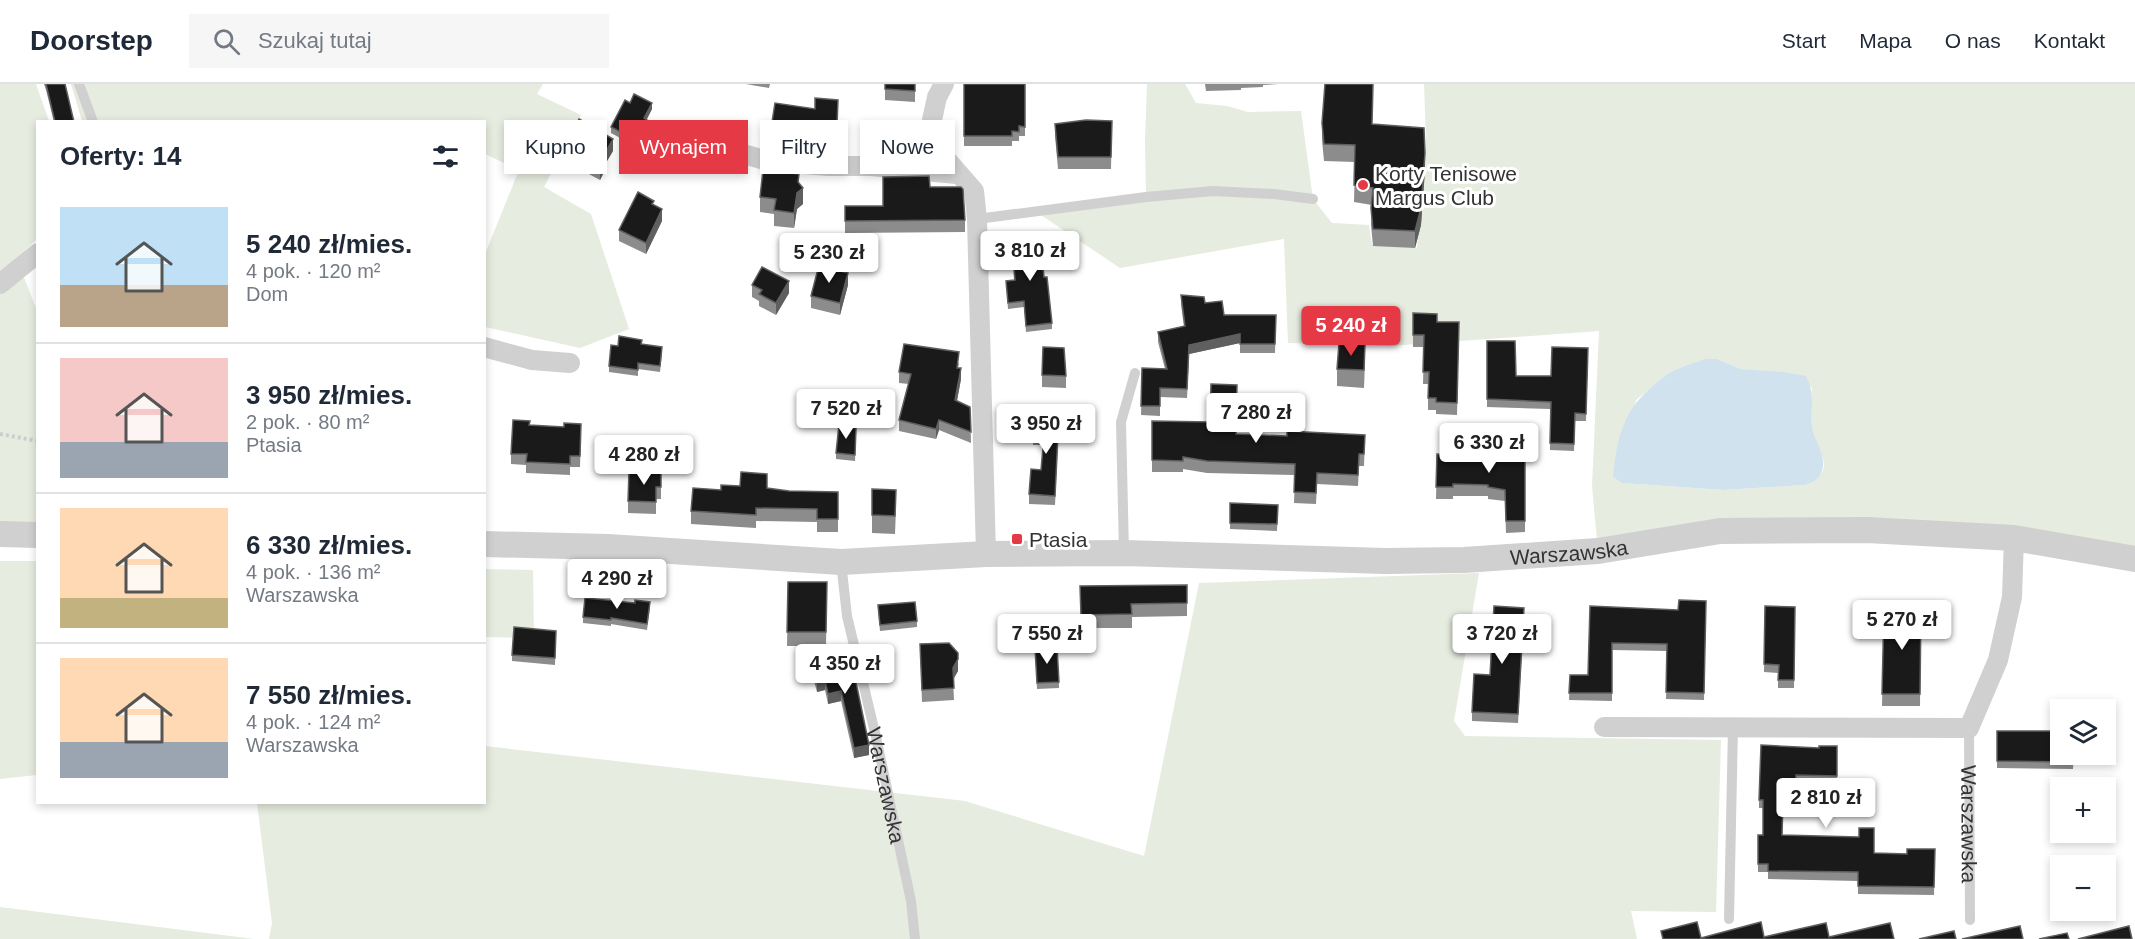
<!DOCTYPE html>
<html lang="pl">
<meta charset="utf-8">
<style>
:root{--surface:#fff;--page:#f6f6f7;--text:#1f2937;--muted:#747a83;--line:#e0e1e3;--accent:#e63946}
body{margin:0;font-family:Helvetica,sans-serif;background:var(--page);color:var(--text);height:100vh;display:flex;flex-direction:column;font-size:22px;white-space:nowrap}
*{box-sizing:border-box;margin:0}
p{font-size:20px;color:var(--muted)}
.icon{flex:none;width:33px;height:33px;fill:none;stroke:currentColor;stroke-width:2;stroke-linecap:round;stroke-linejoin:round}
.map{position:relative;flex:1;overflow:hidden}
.side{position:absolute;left:36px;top:36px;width:450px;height:684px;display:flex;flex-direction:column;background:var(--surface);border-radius:0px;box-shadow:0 3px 9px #0003}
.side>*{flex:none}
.banner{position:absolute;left:504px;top:36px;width:570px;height:54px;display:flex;gap:12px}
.controls{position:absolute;left:2050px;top:615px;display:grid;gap:12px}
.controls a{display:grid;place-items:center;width:66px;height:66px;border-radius:0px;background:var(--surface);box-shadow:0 3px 9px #0003;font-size:30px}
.price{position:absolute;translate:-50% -51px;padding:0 14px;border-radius:6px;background:#fff;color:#222;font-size:20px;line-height:39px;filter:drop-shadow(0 2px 3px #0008)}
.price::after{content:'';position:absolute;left:50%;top:36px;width:18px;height:14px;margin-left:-9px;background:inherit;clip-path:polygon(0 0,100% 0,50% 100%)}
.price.selected{background:var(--accent);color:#fff}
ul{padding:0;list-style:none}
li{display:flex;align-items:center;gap:18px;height:150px;padding:0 24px}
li+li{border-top:2px solid var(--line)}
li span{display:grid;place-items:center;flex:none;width:168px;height:120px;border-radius:0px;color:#555}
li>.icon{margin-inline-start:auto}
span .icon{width:72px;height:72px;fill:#fffc;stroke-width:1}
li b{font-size:26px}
h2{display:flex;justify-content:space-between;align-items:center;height:72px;padding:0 24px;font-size:26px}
.chip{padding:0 21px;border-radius:0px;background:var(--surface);box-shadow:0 3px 9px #0003;font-size:21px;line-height:54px}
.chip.selected{background:var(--accent);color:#fff}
header{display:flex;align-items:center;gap:36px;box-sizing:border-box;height:84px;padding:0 30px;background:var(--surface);border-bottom:2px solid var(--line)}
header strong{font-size:28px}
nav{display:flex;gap:33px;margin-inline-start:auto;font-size:21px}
.search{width:420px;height:54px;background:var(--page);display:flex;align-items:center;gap:15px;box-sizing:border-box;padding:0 21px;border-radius:0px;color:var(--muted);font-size:22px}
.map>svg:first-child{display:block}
.green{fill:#e6ecdf;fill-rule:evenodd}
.water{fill:#cfe2ee}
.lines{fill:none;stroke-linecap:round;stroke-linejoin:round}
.path{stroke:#cdcdcd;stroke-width:4;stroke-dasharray:3 3;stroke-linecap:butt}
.service{stroke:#d0d0d0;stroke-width:10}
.minor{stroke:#d0d0d0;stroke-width:20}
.tertiary{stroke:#d0d0d0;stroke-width:26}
.wall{fill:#8c8c8c}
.shaded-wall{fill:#5f5f5f}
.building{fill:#1a1a1a;stroke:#5f5f5f;stroke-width:1.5}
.poi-dot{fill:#e63946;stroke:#fff;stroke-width:2}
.labels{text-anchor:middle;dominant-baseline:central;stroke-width:6;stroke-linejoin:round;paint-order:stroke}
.poi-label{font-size:21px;fill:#333;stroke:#fff;text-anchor:start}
.street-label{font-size:21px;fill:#333;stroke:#fff}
</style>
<header>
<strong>Doorstep</strong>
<div class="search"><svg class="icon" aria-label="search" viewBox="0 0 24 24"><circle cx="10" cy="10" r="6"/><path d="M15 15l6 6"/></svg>Szukaj tutaj</div>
<nav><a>Start</a><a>Mapa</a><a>O nas</a><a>Kontakt</a></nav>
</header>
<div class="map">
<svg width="2135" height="855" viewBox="0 0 2135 855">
<rect width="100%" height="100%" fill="#fff"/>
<g class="green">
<polygon points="0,0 36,0 49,37 38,38 37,155 0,190"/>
<polygon points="71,0 543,0 537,10 581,31 544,103 591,130 629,245 580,264 485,243 485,170 519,86 485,70 484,38 414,38 410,36 407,38 82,37"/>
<path d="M 1147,0 L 1185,0 L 1196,19 L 1227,22 L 1248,28 L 1301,27 L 1313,115 L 1332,139 L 1369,141 L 1372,161 L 1417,164 L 1426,55 L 1424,0 L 2135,0 L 2135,465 L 1987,442 L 1598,467 L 1592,402 L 1599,247 L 1390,262 L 1288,259 L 1284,155 L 1120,184 L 1035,127 L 1146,113 L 1145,57 ZM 1704,275 L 1717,275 L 1741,285 L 1796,290 L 1812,304 C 1811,316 1811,330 1812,342 C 1815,366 1841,386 1805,401 L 1723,406 L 1622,399 L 1636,316 L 1663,294 Z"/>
<polygon points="22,188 37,227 37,439 0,439 0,210"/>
<polygon points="0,477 38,477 37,691 0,695"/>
<polygon points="485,485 533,486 534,554 485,553"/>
<polygon points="1479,489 1454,637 1465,652 1721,656 1716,828 1631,827 1637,855 269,855 272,839 257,719 484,718 485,662 965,717 1144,772 1199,499"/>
<polygon points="0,823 254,855 0,855"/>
</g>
<path class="water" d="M 1704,275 L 1717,275 L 1741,285 L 1784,288 L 1806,292 C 1816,312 1810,322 1812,342 C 1814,358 1827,370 1822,387 C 1819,396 1813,398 1805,401 L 1723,406 L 1622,399 L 1613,393 C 1617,354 1623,326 1654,301 C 1661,295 1669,288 1678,285 C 1686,281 1696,279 1704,275 Z"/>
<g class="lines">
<polyline class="path" points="0,350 38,357"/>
<g class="service">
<polyline points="79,0 93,38"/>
<polyline points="977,135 1146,113 1213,107 1274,110 1313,115"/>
<polyline points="1124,469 1121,338 1135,289"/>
<path id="s1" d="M 841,478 L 847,532 L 876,653 L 911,817 L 915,855"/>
<path id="s2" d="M 1969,644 L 1970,836"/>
<polyline points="1729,835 1733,643"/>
</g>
<g class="minor">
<polyline points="944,0 937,13 932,36 933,60 974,107 977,135 986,470"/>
<polyline points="677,51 768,77 828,82 871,82 957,90"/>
<polyline points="0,200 38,169"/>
<polyline points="484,263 532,276 570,279"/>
<polyline points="1604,643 1969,644 1998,576 2012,513 2014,454"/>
</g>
<g class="tertiary">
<polyline points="0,450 38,451"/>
<path id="s3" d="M 484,460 L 608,463 L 841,478 L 986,470 L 1124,469 L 1385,477 L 1464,476 L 1598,467 L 1720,447 L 1867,446 L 2014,454 L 2135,475"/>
</g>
</g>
<g class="wall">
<polygon points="44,0 65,0 74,38 54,38 46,6"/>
<polygon points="746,0 770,0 769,4"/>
<polygon points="885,0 915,0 915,18 885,16"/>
<polygon points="964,0 1025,0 1025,52 1019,52 1019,57 1012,57 1012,62 964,62"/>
<polygon points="1205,0 1279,0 1263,1 1263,3 1241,4 1241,6 1206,7"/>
<polygon points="630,19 652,25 646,36 647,43 637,63 611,49 611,43"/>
<polygon points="815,25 838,26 838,41 846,53 845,68 812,66 812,54 772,48 772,38"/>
<polygon points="1112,37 1111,85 1058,85 1055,52 1055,40"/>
<polygon points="1322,39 1372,40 1425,86 1421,141 1415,164 1373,162 1371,141 1372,121 1354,118 1355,78 1324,77 1322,56"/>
<polygon points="563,64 613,67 607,77 607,82 600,96 563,76"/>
<polygon points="799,99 803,120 797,125 794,144 774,142 774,130 760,128 760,113"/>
<polygon points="930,103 965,136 965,148 845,149 845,122 883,122"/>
<polygon points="662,137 646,170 619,157 619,146"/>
<polygon points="1012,157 1044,193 1052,239 1052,245 1026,248 1024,223 1008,225 1006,197 1014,196"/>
<polygon points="752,201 789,209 776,231 759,222 759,217 752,213"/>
<polygon points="848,201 840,231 811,224 811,212"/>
<polygon points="1181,211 1205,219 1224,231 1276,231 1275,269 1240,269 1240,259 1189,270 1187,314 1160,313 1160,332 1141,331 1142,284 1165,285 1158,258 1158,248 1184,243 1181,220"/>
<polygon points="1413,229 1437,238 1459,238 1457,331 1436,330 1436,326 1428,326 1428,300 1423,300 1424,263 1413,263"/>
<polygon points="1487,257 1516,292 1551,292 1588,264 1586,337 1575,337 1574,367 1550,366 1550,325 1487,323"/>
<polygon points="618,262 662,269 660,288 638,285 638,292 609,288 609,282"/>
<polygon points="1365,278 1364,304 1337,302 1337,285"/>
<polygon points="959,279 958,284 961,295 957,317 970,323 971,359 939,346 936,355 899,347 899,336 909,300 899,299 899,288"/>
<polygon points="1042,291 1066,292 1066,304 1042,303"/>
<polygon points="1152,337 1236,350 1287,352 1365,351 1364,382 1359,382 1358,402 1317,400 1316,420 1294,419 1295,391 1207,389 1183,385 1183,388 1152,388"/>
<polygon points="1059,339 1055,421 1029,420 1029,410 1041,386 1043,361 1033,361 1033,352"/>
<polygon points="530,341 581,350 580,383 570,383 570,391 526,389 526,381 511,380 511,370"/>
<polygon points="856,350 855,377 836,375 836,369"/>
<polygon points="1525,359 1525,448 1506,449 1505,417 1488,415 1488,412 1453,412 1453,415 1436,415 1437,370 1453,371 1505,367"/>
<polygon points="661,400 661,415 656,415 656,430 628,429 628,417"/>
<polygon points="767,404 789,407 838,408 838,448 817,448 817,438 756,437 756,444 691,440 691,427 721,406"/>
<polygon points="1230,419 1278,421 1277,447 1230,445"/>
<polygon points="896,424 895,450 872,449 872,431"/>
<polygon points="788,498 827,498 826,562 787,562"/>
<polygon points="1187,501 1187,532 1132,533 1132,544 1081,544 1080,502"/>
<polygon points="1706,517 1704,616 1666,615 1667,567 1612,566 1612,617 1569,616 1570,591 1588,591 1590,522 1678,526"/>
<polygon points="1765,522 1795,523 1794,604 1778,604 1778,589 1764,588"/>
<polygon points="650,524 647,546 611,540 611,542 583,539 583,533"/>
<polygon points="1884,524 1921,525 1920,622 1882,622"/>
<polygon points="878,527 917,537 917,543 880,547"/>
<polygon points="1524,532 1518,639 1472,637 1472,628 1490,591"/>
<polygon points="556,547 555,581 512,577 512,571"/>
<polygon points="920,560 958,587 953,595 954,616 922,618"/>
<polygon points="1035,564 1059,598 1059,604 1037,605"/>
<polygon points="851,574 869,671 854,674 841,617 828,620 825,606 817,608 813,593 813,582"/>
<polygon points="1997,647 2074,670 2073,685 1997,684"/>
<polygon points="1837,662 1837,700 1796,700 1795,726 1783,725 1782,751 1874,769 1907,770 1935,765 1934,811 1858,810 1858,797 1768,795 1768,788 1758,788 1758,751 1763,751 1763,724 1759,724 1759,716 1819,664"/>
</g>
<g class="shaded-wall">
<polygon points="652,19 652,25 644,41 644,34"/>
<polygon points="647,36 647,43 637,63 637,56"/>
<polygon points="613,55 613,67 607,77 607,82 600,96 600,84 605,69"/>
<polygon points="1425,69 1425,86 1421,141 1415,164 1415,147"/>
<polygon points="799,90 799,107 803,104 803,120 797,125 794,144 794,129"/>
<polygon points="662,125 662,137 646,170 646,159"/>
<polygon points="848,189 848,201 840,231 840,219"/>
<polygon points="789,197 789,209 776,231 776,219"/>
<polygon points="1240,250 1240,259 1189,270 1187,314 1189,261"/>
<polygon points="961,284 961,295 955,327 955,316"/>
<polygon points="939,336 939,346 936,355 936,345"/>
<polygon points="958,575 958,587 953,596 953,584"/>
<polygon points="825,596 825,606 817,608 817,598"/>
<polygon points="841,607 841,617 828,620 828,610"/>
<polygon points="869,661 869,671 854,674 854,664"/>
</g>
<g class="building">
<polygon points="46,0 65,0 74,38 55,38"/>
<polygon points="885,0 915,0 915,7 885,5"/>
<polygon points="964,0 1025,0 1025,43 1019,42 1019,48 1012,47 1012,52 964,52"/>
<polygon points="1325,0 1373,0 1372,40 1424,44 1425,69 1421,124 1415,147 1373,145 1371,124 1373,104 1354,101 1355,61 1324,60 1322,39"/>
<polygon points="634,10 652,19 644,34 647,36 637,56 611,43 625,16 630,19"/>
<polygon points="815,14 838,16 837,41 846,42 845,58 812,55 813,43 772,38 775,19 815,25"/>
<polygon points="579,35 613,55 605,69 607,70 600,84 563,64"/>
<polygon points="1086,36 1112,37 1111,73 1058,73 1055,40"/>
<polygon points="763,86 799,90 798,98 803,104 797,109 794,129 774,126 776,115 760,113"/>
<polygon points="929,92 930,103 961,103 963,105 965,136 845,137 845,122 883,122 883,93"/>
<polygon points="638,108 654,117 652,120 662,125 646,159 619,146"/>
<polygon points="1040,154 1044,193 1047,193 1052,239 1026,242 1024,217 1008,219 1006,197 1015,196 1012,157"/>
<polygon points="819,181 848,189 840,219 811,212"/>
<polygon points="762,183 789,197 776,219 759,210 762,206 752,201"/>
<polygon points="1181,211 1204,213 1205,219 1222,217 1224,231 1276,231 1275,260 1240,260 1240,250 1189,261 1187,305 1160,304 1160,322 1141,322 1142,284 1167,285 1158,248 1185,242"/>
<polygon points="1413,229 1437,230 1437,238 1459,238 1457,319 1436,318 1436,314 1428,314 1429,288 1423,288 1424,251 1413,251"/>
<polygon points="619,252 642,256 641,260 662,263 660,282 638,279 638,286 609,282 611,261 618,262"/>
<polygon points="1487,257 1515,257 1516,292 1551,292 1552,263 1588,264 1586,330 1575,329 1574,360 1550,359 1551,318 1487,315"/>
<polygon points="1339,259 1365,260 1364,286 1337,285"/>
<polygon points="904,260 959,268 957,284 961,284 955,316 970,323 971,348 939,336 936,345 899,336 911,290 899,288"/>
<polygon points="1043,263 1064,264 1066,292 1042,291"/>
<polygon points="1211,300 1237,301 1236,350 1287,352 1287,347 1365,351 1364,370 1359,370 1358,391 1317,389 1316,409 1294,408 1295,380 1207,377 1183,373 1183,377 1152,376 1152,337 1210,338"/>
<polygon points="1034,328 1059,330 1055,412 1029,410 1031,385 1041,386 1044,352 1033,352"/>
<polygon points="513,336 530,337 529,341 564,343 564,339 581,340 580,372 570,372 570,380 526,378 527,370 511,370"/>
<polygon points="839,341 856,344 855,371 836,369"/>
<polygon points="1505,359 1525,359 1525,437 1506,437 1505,406 1488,403 1488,401 1453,400 1453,403 1436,403 1437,370 1453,371 1453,367 1505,367"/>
<polygon points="629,387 661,388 661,403 656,403 656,418 628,417"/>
<polygon points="741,388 767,390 767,404 789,407 838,408 838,435 817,435 817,425 756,424 756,431 691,427 693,404 721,406 721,401 740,402"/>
<polygon points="872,405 896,406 895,432 872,431"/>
<polygon points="1230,419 1278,421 1277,440 1230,439"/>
<polygon points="788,498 827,498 826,548 787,548"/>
<polygon points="1187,501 1187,519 1131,520 1132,530 1081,531 1080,502"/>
<polygon points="585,514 635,519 635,516 650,518 647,540 611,534 611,536 583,533"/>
<polygon points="1679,516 1706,517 1704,609 1666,608 1667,560 1612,559 1612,609 1569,609 1570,591 1588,591 1590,522 1678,526"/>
<polygon points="915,518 917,537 880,541 878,521"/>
<polygon points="1494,522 1524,524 1518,630 1472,628 1474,590 1490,591"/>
<polygon points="1765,522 1795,523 1794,596 1778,596 1779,581 1764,580"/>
<polygon points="1884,524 1921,525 1920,610 1882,610"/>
<polygon points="514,543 556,547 555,574 512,571"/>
<polygon points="949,559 958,569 958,575 953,584 954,604 922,606 920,560"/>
<polygon points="1057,563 1059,598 1037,599 1035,564"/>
<polygon points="851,574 869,661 854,664 841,607 828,610 825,596 817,598 813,582"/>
<polygon points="1997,647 2061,647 2061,670 2074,670 2073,678 1997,677"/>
<polygon points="1761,661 1819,664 1819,662 1837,662 1837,692 1796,691 1795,717 1783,717 1782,751 1859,753 1859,744 1874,744 1874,769 1907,770 1907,765 1935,765 1934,803 1858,802 1858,788 1768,787 1768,780 1758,780 1758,751 1763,751 1763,716 1759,716"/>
<polygon points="1697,838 1701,854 1761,838 1764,853 1826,839 1829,853 1890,839 1894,855 1663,855 1661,847"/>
<polygon points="2020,842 2023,855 1962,855"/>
<polygon points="2129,842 2132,855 2078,855"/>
<polygon points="1954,847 1956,855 1919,855"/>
<polygon points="2067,849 2069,855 2039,855"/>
</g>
<g class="poi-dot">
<circle cx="1363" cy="101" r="6"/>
<rect x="1011" y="449" width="12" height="12" rx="3"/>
</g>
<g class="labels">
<g class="poi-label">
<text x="1375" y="89">Korty Tenisowe<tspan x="1375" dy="24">Margus Club</tspan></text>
<text x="1029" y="455">Ptasia</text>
</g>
<g class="street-label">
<text stroke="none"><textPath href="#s3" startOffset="1086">Warszawska</textPath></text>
<text stroke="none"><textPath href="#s1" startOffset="228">Warszawska</textPath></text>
<text stroke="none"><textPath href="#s2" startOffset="96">Warszawska</textPath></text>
</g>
</g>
</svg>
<div class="controls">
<a><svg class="icon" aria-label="layers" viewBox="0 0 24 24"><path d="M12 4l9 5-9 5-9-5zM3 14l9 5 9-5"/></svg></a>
<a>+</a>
<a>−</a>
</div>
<b class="price" style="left:1030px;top:198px">3 810 zł</b>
<b class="price" style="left:829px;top:200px">5 230 zł</b>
<b class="price selected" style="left:1351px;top:273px">5 240 zł</b>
<b class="price" style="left:846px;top:356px">7 520 zł</b>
<b class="price" style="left:1256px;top:360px">7 280 zł</b>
<b class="price" style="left:1046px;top:371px">3 950 zł</b>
<b class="price" style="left:1489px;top:390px">6 330 zł</b>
<b class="price" style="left:644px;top:402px">4 280 zł</b>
<b class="price" style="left:617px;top:526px">4 290 zł</b>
<b class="price" style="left:1902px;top:567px">5 270 zł</b>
<b class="price" style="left:1047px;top:581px">7 550 zł</b>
<b class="price" style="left:1502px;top:581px">3 720 zł</b>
<b class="price" style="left:845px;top:611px">4 350 zł</b>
<b class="price" style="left:1826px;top:745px">2 810 zł</b>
<div class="banner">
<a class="chip">Kupno</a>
<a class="chip selected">Wynajem</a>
<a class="chip">Filtry</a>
<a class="chip">Nowe</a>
</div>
<section class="side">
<h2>Oferty: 14<svg class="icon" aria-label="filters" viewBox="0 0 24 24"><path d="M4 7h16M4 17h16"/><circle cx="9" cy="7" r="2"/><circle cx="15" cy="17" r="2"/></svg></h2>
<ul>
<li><span style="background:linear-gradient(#bfe0f5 65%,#b9a48a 0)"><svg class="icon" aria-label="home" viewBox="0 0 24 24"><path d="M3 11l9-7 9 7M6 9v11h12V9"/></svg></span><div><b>5 240 zł/mies.</b><p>4 pok. · 120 m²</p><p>Dom</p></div></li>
<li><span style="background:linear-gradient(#f6c9c9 70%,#9aa5b1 0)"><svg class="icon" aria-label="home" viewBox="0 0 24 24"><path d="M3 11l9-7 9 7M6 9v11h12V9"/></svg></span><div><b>3 950 zł/mies.</b><p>2 pok. · 80 m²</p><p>Ptasia</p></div></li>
<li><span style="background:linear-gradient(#ffd9b3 75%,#c2b280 0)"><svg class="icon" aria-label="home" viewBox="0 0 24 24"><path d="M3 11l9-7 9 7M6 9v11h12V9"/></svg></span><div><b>6 330 zł/mies.</b><p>4 pok. · 136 m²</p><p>Warszawska</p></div></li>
<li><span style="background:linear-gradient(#ffd9b3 70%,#9aa5b1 0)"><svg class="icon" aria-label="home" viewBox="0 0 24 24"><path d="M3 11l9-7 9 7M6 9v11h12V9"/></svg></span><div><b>7 550 zł/mies.</b><p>4 pok. · 124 m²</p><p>Warszawska</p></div></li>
</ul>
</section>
</div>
